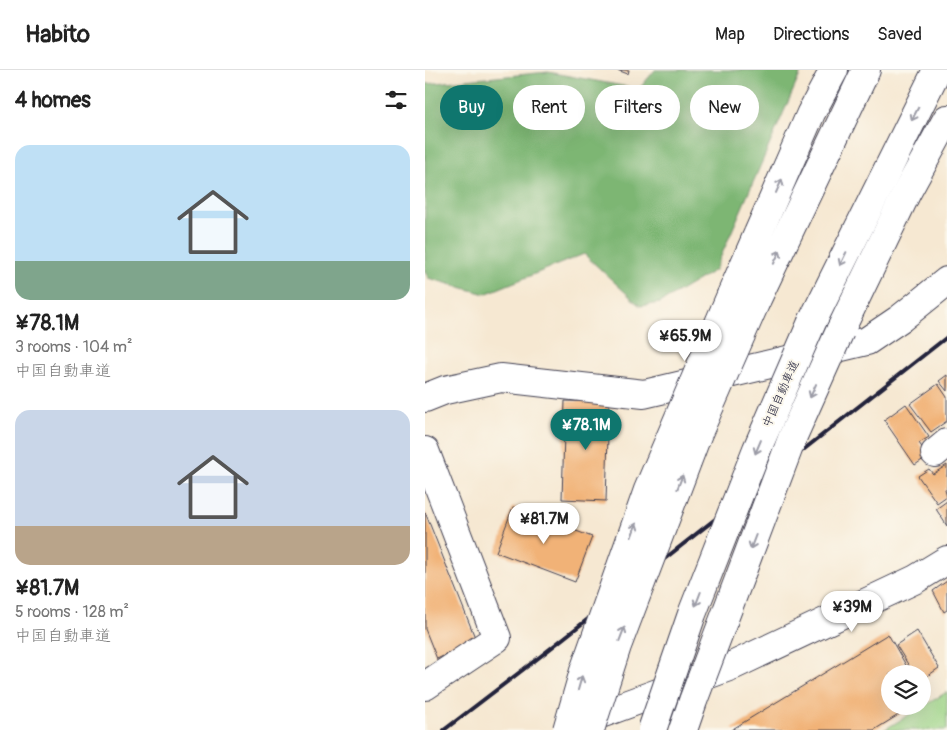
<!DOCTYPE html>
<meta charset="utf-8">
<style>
:root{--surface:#fff;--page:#f2f2f2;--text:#222;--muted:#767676;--line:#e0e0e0;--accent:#0f766e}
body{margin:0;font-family:Pangolin,"Klee One",sans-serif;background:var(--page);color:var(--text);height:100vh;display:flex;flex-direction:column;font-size:19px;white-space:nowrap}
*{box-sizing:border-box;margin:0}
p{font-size:16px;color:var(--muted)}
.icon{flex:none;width:28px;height:28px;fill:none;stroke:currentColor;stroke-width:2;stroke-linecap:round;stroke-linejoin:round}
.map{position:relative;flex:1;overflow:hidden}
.sheet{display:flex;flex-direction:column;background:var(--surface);width:425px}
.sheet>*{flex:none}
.top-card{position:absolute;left:15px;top:15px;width:431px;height:45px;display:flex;gap:10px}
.controls{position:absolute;left:456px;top:595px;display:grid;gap:10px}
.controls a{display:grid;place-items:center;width:50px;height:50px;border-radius:50%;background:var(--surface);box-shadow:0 5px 20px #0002;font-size:25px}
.price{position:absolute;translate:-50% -42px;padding:0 11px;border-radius:18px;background:#fff;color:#222;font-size:16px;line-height:32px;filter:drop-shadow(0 1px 2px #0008)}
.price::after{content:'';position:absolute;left:50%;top:30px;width:15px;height:11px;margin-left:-8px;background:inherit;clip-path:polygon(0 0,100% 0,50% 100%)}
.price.current{background:var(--accent);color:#fff}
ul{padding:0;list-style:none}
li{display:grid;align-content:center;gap:10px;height:265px;padding:0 15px}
li span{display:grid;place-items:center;height:155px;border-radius:15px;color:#555}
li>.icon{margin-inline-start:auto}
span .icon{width:90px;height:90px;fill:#fffc;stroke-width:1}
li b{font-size:21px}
h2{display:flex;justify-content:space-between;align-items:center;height:60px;padding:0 15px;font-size:21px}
.chip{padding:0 18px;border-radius:22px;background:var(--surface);box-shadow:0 5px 20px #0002;font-size:18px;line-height:45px}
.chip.current{background:var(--accent);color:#fff}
header{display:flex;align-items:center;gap:30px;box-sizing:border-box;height:70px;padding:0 25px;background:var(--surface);border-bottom:1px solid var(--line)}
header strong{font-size:24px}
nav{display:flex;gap:28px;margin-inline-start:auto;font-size:18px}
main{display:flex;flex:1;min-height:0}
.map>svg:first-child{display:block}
.green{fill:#9cd486;stroke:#5f7b60}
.forest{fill:#7db673;stroke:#506c57}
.building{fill:#f1b277}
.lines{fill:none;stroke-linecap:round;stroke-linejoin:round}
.minor-casing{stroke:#424052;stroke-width:30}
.highway-casing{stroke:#424052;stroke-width:30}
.minor{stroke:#fff;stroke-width:28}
.highway{stroke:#fff;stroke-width:28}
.rail{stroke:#22223b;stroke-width:4}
.highway-bridge-casing{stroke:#424052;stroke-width:30;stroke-linecap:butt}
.highway-bridge{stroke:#fff;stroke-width:28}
.oneway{stroke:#9c9ca7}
.labels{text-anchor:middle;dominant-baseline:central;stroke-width:4;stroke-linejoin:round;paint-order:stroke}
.street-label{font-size:12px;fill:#22223b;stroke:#fbf7ec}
</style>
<header>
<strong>Habito</strong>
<nav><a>Map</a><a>Directions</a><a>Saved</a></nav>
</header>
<main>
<section class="sheet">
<h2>4 homes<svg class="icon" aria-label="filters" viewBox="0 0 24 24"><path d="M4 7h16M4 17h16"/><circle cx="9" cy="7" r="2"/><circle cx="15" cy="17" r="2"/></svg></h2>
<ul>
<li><span style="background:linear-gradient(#bfe0f5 75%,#7fa58c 0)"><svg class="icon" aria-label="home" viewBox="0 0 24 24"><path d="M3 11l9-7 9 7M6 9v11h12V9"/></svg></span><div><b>¥78.1M</b><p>3 rooms · 104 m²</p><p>中国自動車道</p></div></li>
<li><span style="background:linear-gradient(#c9d6e8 75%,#b9a48a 0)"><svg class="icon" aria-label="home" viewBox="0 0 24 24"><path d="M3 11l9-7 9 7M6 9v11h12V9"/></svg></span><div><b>¥81.7M</b><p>5 rooms · 128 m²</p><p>中国自動車道</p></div></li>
</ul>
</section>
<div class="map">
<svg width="522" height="660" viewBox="0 0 522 660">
<rect width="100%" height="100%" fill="#fbf7ec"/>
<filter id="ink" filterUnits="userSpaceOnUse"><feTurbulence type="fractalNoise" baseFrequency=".02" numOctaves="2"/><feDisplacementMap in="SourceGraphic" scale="10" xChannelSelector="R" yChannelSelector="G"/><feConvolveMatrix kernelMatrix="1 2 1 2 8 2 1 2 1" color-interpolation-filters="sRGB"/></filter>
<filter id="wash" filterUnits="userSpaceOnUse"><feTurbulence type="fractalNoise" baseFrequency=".0096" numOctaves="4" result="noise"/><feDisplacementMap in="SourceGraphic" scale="20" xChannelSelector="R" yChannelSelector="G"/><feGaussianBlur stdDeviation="1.12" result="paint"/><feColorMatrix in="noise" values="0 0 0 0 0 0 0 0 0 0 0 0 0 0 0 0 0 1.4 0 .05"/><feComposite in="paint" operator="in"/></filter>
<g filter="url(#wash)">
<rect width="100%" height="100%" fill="#f6e8d2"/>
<polygon class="green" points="522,622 522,660 459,660"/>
<polygon class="forest" points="230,0 377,0 290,200 235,233 215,236 159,184 60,224 3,208 0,201 0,14 123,2 214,19"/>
<g id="blocks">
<g class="building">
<polygon points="192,0 204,0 203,4"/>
<polygon points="522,305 522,321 514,311"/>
<polygon points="513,314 522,327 522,351 506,362 485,334"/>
<polygon points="140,331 184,332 181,431 137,429"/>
<polygon points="481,334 504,367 494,373 503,386 490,395 459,350"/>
<polygon points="522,395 522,418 520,419 522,426 512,433 493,406 504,399 508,404"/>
<polygon points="522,431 522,456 511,439"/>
<polygon points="88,437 167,467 150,512 71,482"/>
<polygon points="0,442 51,570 12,589 0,559"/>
<polygon points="522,511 522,540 519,542 508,521"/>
<polygon points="492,561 514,598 498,609 498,604 489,604 471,575"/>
<polygon points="463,564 486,604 465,604 465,636 488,636 449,660 306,660"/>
</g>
</g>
</g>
<g filter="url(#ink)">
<use href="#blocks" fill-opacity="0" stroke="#424052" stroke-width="1"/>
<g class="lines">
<g class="minor-casing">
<g id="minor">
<polyline points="0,328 20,320 76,308 219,324 442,271 476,248 522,211"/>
<polyline points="0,381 72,568 0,616"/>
<polyline points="510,383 522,373"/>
<polyline points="151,653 309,595 491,509 522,490"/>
</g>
</g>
<g class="highway-casing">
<g id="highway">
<polyline points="306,225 386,43 409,0"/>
<polyline points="331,231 441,0"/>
<polyline points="387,252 512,0"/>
<polyline points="415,261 482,122 522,49"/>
</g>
</g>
<use href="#minor" class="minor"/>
<use href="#highway" class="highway"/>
<polyline class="rail" points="19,660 112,589 522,267"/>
<g class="highway-bridge-casing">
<g id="highway-bridge">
<polyline points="142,660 159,601 223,420 306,225"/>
<polyline points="165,660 192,576 273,363 331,231"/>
<polyline points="227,660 267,544 332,379 387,252"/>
<polyline points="258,660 268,631 368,366 415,261"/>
</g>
</g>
<use href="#highway-bridge" class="highway-bridge"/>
</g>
<defs><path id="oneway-shaft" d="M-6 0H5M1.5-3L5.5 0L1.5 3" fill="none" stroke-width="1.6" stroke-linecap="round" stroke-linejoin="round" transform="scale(1.25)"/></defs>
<g class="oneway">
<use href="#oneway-shaft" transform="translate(490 44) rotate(117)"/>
<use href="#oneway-shaft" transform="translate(354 116) rotate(-66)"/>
<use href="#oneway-shaft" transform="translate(352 187) rotate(-65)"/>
<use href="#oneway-shaft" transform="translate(418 189) rotate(116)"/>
<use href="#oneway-shaft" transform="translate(388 321) rotate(114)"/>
<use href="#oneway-shaft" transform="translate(333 377) rotate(113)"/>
<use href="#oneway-shaft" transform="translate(255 412) rotate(-69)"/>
<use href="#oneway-shaft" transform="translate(209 460) rotate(-70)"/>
<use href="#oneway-shaft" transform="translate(328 472) rotate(111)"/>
<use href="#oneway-shaft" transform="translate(273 529) rotate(111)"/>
<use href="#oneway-shaft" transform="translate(197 564) rotate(-69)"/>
<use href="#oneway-shaft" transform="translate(155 613) rotate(-74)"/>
</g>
</g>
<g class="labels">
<g class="street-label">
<text transform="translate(356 324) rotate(-66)">中国自動車道</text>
</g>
</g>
</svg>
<div class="controls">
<a><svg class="icon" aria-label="layers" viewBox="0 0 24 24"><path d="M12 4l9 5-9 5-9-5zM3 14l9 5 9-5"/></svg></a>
</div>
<b class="price" style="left:260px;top:292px">¥65.9M</b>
<b class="price current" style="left:161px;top:381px">¥78.1M</b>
<b class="price" style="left:119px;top:475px">¥81.7M</b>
<b class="price" style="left:427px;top:563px">¥39M</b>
<div class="top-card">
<a class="chip current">Buy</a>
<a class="chip">Rent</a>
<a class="chip">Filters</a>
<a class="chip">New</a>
</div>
</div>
</main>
